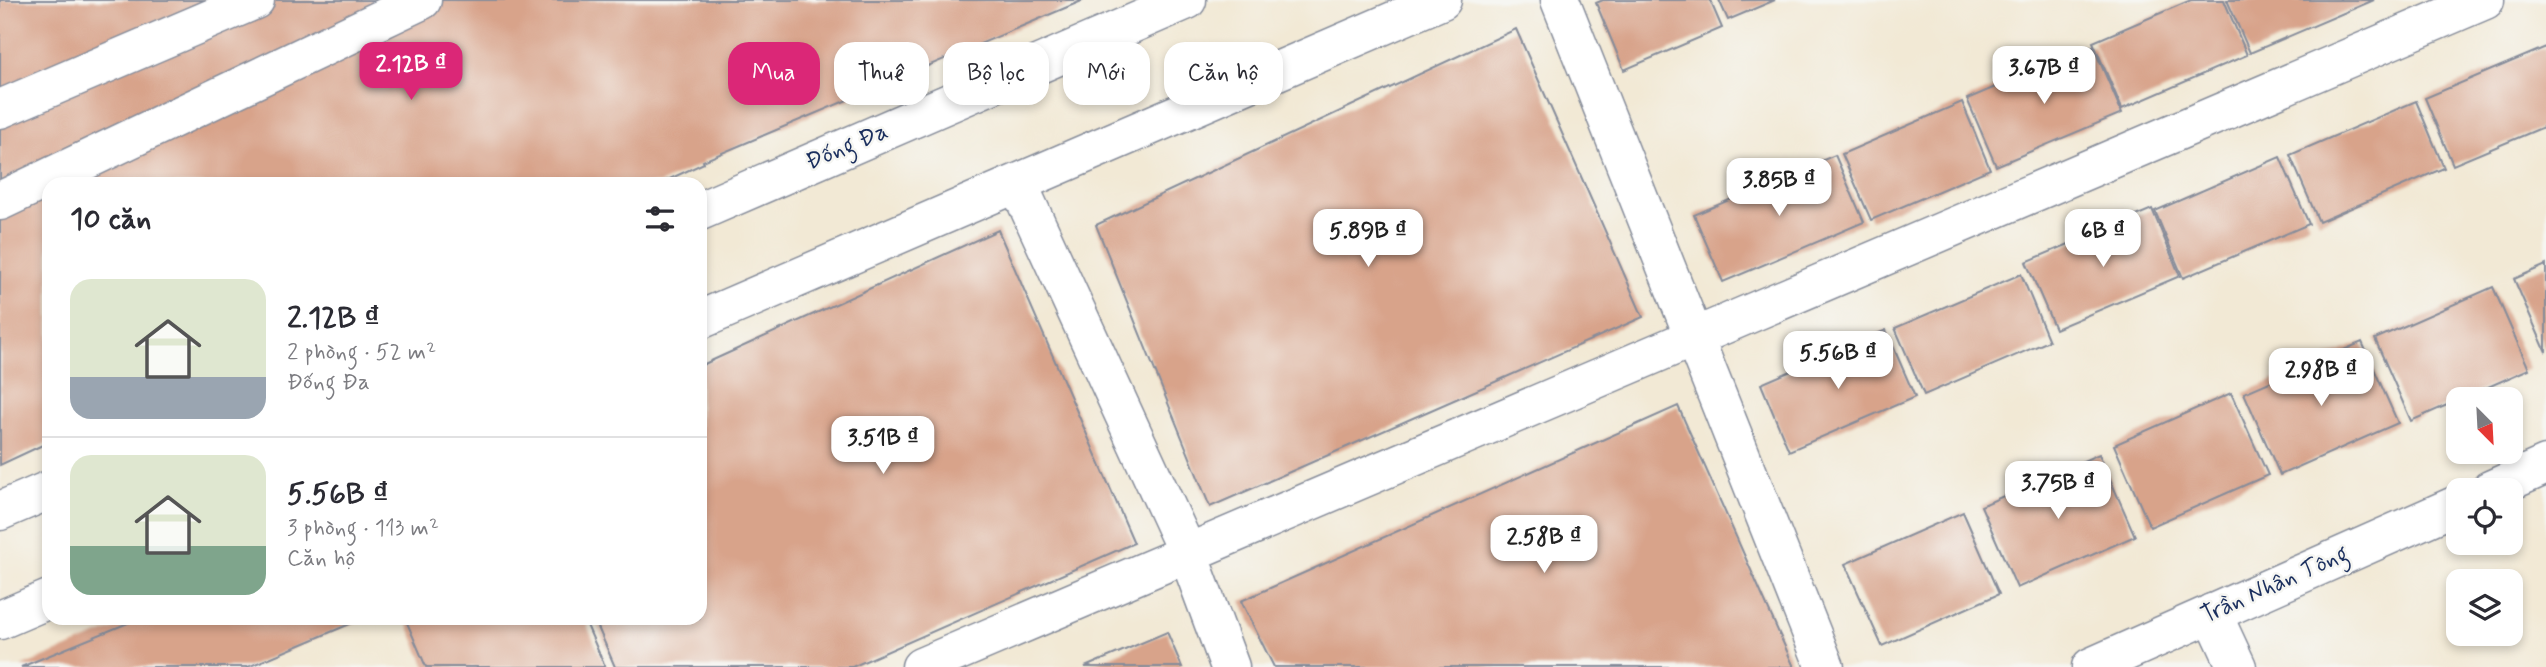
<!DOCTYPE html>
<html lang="vi">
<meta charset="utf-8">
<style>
:root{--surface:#fff;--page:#f7f7f7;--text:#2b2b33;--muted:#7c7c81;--line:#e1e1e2;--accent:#db2777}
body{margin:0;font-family:Mynerve,sans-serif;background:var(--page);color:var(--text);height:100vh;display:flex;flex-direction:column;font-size:26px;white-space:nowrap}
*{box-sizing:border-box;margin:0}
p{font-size:23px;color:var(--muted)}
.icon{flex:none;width:38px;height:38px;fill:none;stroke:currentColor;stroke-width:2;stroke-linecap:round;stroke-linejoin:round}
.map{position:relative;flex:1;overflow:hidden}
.panel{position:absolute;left:42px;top:177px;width:665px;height:448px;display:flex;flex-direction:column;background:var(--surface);border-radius:21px;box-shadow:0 4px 10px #0003}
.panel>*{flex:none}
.top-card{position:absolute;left:728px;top:42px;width:665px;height:63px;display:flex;gap:14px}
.needle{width:46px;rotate:156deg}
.buttons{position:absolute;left:2446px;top:387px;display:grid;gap:14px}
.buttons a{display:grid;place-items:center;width:77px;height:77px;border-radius:14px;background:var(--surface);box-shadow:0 4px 10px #0003;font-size:35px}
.price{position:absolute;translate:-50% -60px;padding:0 16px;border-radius:14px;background:#fff;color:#222;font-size:23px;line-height:46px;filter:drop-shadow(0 2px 4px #0008)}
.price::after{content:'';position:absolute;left:50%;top:42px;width:21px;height:16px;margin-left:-10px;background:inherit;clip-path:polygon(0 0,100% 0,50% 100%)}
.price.active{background:var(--accent);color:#fff}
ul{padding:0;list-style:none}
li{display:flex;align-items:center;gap:21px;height:175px;padding:0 28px}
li+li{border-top:2px solid var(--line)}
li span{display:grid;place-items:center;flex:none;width:196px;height:140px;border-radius:21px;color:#555}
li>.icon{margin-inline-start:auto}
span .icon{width:84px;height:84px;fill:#fffc;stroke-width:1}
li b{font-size:30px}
h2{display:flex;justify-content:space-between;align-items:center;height:84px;padding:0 28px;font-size:30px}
.pill{padding:0 24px;border-radius:21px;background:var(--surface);box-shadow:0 4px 10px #0003;font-size:24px;line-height:63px}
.pill.active{background:var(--accent);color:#fff}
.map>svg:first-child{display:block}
.building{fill:#d8a38a}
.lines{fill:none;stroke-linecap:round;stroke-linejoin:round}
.minor-casing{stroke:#868c9a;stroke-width:41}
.minor{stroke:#fff;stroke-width:38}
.labels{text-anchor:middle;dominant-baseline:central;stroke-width:5;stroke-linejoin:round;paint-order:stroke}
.street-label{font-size:24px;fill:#1b2f5e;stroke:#f6f6f2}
</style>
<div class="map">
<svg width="2546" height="667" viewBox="0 0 2546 667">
<rect width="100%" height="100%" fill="#f6f6f2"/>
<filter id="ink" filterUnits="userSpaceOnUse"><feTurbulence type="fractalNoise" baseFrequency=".0143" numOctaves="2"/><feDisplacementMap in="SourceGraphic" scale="14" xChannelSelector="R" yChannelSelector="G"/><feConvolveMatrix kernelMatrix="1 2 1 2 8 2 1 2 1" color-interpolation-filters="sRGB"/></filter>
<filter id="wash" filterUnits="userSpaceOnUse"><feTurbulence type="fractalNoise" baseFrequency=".00686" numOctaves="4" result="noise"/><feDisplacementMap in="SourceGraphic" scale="28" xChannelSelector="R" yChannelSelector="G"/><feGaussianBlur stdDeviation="1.57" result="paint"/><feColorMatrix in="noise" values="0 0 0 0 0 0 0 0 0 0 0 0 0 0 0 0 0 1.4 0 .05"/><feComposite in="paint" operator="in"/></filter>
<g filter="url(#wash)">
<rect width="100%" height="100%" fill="#f2e9d5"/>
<g id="blocks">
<g class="building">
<polygon points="0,0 1084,0 703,161 704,163 659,184 49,184 49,442 0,465"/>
<polygon points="1603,0 1710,0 1722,28 1624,70 1596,3"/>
<polygon points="1719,0 1775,0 1728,20"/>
<polygon points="2191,0 2224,0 2247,55 2122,109 2093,42"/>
<polygon points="2227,0 2374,0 2250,53"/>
<polygon points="1516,29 1643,317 1210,507 1096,225"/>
<polygon points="2093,46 2122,113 1996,166 1967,99"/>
<polygon points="2546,47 2546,126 2453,165 2425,98"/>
<polygon points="2416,101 2444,168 2319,222 2290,155"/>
<polygon points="1962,102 1990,169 1871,220 1842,154"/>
<polygon points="1835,155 1864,222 1723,282 1694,215"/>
<polygon points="2280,157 2309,224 2183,278 2155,211"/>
<polygon points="2152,209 2180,276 2055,329 2026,262"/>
<polygon points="998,230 1134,543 852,667 615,667 594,618 700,618 700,366"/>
<polygon points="2546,265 2546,352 2514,279"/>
<polygon points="2021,274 2049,341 1924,395 1895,328"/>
<polygon points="2493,287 2529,369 2411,421 2375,339"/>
<polygon points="1886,330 1915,397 1789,451 1761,384"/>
<polygon points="2362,342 2398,423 2280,475 2244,393"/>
<polygon points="2231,393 2268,475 2150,527 2114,445"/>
<polygon points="1678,406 1794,667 1274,667 1241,601"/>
<polygon points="2099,454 2135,536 2017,588 1981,506"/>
<polygon points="1963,512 1999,594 1882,646 1845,564"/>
<polygon points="140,618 364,618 248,667 21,667"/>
<polygon points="405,618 584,618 605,667 426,667"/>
<polygon points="1167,632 1182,667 1085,667"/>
</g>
</g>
</g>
<g filter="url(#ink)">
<use href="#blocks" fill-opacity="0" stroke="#868c9a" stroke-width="2"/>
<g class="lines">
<g class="minor-casing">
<g id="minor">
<polyline points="1560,0 1825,667"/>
<polyline points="0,109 255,0"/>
<polyline points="1018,184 1188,554 1230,667"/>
<polyline points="0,201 422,0"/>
<polyline points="700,211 1187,0"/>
<polyline points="700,320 1442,0"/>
<polyline points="2490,490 2546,465"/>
<polyline points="0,511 49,490"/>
<polyline points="2212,613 2237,667"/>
<polyline points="0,620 49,599"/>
<polyline points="921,667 2485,0"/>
<polyline points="2091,667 2459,504"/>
</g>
</g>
<use href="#minor" class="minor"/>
</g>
</g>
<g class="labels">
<g class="street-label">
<text transform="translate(847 147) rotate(-23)">Đống Đa</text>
<text transform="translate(2275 585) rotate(-24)">Trần Nhân Tông</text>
</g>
</g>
</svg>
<div class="buttons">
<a><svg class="needle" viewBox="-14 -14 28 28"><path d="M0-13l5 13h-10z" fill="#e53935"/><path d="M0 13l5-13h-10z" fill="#7c7c81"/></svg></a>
<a><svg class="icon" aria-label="locate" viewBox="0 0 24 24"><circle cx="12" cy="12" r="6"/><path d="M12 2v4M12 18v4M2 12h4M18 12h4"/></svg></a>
<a><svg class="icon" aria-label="layers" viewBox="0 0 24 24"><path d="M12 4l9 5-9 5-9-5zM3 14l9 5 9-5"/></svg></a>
</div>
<b class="price active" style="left:411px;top:102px">2.12B ₫</b>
<b class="price" style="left:2044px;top:106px">3.67B ₫</b>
<b class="price" style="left:1779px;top:218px">3.85B ₫</b>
<b class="price" style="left:1368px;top:269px">5.89B ₫</b>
<b class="price" style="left:2103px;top:269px">6B ₫</b>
<b class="price" style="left:1838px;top:391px">5.56B ₫</b>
<b class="price" style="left:2321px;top:408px">2.98B ₫</b>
<b class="price" style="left:883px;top:476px">3.51B ₫</b>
<b class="price" style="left:2058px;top:521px">3.75B ₫</b>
<b class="price" style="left:1544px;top:575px">2.58B ₫</b>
<div class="top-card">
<a class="pill active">Mua</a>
<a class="pill">Thuê</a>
<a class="pill">Bộ lọc</a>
<a class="pill">Mới</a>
<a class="pill">Căn hộ</a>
</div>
<section class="panel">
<h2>10 căn<svg class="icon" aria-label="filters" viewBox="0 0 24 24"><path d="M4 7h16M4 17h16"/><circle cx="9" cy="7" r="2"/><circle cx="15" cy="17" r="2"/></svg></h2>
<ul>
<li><span style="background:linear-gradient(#dfe7d0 70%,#9aa5b1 0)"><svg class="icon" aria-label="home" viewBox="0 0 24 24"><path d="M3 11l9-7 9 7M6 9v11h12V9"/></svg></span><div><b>2.12B ₫</b><p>2 phòng · 52 m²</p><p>Đống Đa</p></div></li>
<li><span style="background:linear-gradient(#dfe7d0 65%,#7fa58c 0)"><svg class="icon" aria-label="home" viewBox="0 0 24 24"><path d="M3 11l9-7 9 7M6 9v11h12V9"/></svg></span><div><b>5.56B ₫</b><p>3 phòng · 113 m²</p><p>Căn hộ</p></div></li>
</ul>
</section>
</div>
